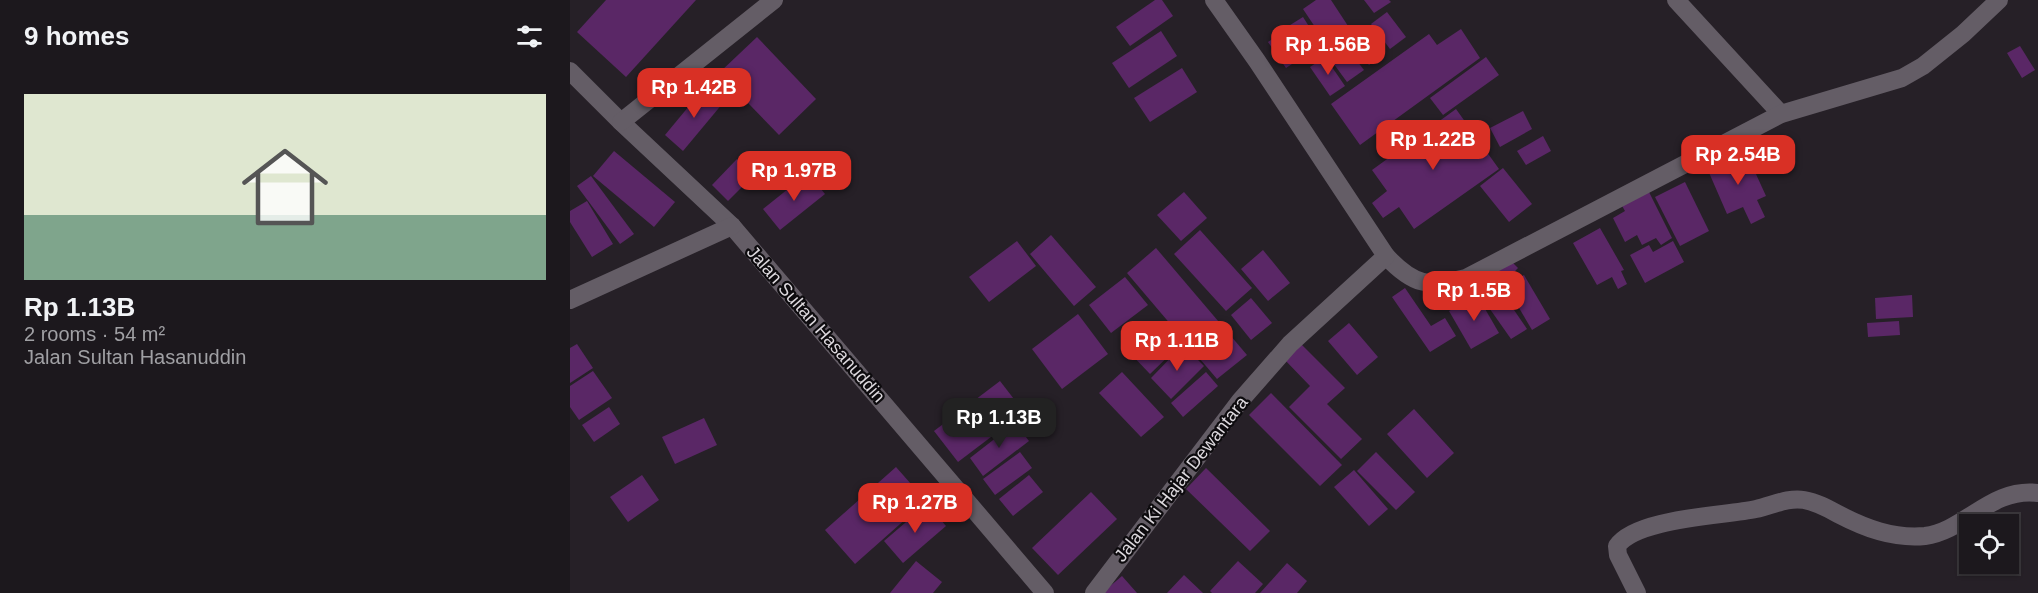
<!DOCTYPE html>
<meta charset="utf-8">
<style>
:root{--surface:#1c181d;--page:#252126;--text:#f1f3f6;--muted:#a0a0a4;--line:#3a373b;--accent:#d93025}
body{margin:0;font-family:Helvetica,sans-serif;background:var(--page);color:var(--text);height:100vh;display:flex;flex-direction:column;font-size:22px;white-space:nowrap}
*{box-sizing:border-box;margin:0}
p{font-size:20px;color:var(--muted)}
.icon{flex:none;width:33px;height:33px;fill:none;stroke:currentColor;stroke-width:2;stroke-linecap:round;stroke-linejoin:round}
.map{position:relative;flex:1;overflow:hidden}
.panel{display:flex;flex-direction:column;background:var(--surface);width:570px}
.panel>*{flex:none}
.controls{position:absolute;left:1389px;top:514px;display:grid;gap:12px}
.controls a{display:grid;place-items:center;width:60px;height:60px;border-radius:0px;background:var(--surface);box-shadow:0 2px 4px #0004,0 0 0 2px var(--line);font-size:30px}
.price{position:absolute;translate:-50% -51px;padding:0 14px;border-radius:12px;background:var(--accent);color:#fff;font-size:20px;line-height:39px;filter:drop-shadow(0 2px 3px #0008)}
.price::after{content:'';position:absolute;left:50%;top:36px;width:18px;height:14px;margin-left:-9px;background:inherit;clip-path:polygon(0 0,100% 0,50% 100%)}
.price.on{background:#222;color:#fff}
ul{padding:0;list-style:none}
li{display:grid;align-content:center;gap:12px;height:318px;padding:0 24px}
li span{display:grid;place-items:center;height:186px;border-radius:0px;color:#555}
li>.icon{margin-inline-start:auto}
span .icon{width:108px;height:108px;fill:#fffc;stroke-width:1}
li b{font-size:26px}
h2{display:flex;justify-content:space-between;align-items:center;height:72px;padding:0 24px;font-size:26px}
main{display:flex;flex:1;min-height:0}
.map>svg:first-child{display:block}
.building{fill:#5a2766}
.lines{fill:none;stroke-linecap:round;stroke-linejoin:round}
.minor{stroke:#645d66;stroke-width:18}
.labels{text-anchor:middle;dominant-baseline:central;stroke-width:4.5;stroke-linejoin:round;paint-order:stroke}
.street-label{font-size:18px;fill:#dcd8dd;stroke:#0d0b0e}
</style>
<main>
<section class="panel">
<h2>9 homes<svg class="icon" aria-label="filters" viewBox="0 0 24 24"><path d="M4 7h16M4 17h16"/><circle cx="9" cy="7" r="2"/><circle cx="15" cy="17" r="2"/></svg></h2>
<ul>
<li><span style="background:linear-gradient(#dfe7d0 65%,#7fa58c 0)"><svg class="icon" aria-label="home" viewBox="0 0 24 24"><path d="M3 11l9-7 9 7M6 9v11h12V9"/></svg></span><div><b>Rp 1.13B</b><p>2 rooms · 54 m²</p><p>Jalan Sultan Hasanuddin</p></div></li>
</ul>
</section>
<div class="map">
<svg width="1468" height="593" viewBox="0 0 1468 593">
<rect width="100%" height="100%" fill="#262027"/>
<g class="building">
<polygon points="36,0 126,0 56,77 7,32"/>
<polygon points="585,0 592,0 603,16 560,46 546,27"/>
<polygon points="746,0 761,0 780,29 757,45 733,9"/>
<polygon points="794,0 819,0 821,2 804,13"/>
<polygon points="817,12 836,37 820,49 801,24"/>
<polygon points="733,17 754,50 739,60 717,27"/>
<polygon points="891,29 910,58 790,145 761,104 859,34 867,45"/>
<polygon points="716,30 734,56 716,68 698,42"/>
<polygon points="795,30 814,53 799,65 780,42"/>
<polygon points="591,31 607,56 559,88 542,63"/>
<polygon points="187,37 246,99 209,135 149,73"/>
<polygon points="774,44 794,70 777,82 758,56"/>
<polygon points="1450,46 1465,70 1452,78 1437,53"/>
<polygon points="755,57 775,86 760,96 740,67"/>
<polygon points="916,57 929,75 873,115 860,98"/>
<polygon points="612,68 627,92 580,122 564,98"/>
<polygon points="134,88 153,103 113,151 95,135"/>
<polygon points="886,109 929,169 844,229 829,207 813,218 802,203 817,191 802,170"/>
<polygon points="953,111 962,129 930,147 920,128"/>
<polygon points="973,136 981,151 956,165 947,151"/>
<polygon points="1175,150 1196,196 1187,200 1195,217 1181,224 1173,207 1157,214 1137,168"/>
<polygon points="44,151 105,202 84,227 23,176"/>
<polygon points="167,159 184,175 158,201 142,185"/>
<polygon points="933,168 962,204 939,222 910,186"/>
<polygon points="238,173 255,194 210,230 193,209"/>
<polygon points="21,176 64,234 50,244 7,186"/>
<polygon points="1115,182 1139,231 1110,246 1085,197"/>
<polygon points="1078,190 1102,238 1091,245 1086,238 1072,245 1067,235 1055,242 1043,218 1055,211 1051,204"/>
<polygon points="614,192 637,218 611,241 587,215"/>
<polygon points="17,201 43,244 22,257 0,222 0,211"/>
<polygon points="1030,228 1054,270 1051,271 1057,284 1048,289 1042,277 1027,285 1003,243"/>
<polygon points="630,230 682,288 656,311 604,254"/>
<polygon points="481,235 526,287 504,306 460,254"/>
<polygon points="447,241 466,266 419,302 399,277"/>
<polygon points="1103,241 1114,262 1075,283 1060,255 1079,245 1083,252"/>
<polygon points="586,248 677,355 647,379 557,273"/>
<polygon points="693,250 720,283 698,301 671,269"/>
<polygon points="937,257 948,268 919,298 908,288"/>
<polygon points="954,275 980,319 962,330 936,286"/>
<polygon points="555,277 578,305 541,333 519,305"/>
<polygon points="835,288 861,326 875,318 886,336 860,352 822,297"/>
<polygon points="931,291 957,329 941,339 915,302"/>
<polygon points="907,295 929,333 901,349 879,311"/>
<polygon points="1342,295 1343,317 1306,319 1305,298"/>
<polygon points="681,298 702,323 681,340 661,315"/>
<polygon points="508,314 538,354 492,389 462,349"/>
<polygon points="1329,321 1330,335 1298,337 1297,323"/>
<polygon points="590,322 611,344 580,374 559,352"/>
<polygon points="779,323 808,357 787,375 758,341"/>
<polygon points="730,343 775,388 757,404 792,439 771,459 719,407 740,386 714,359"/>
<polygon points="7,344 23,368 0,383 0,348"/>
<polygon points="613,345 634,366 601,399 581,378"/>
<polygon points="23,371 42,398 9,420 0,407 0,386"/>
<polygon points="552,372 594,417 571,437 529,393"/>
<polygon points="636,372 648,386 613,417 601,403"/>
<polygon points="430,381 454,412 388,462 364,431"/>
<polygon points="701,393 772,465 750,486 679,415"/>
<polygon points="39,407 50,424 24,442 12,425"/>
<polygon points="844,409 884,453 857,478 817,434"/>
<polygon points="134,418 147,445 105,464 92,437"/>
<polygon points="445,423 459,441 413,476 400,458"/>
<polygon points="450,452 462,468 425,495 413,479"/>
<polygon points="806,452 845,492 826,510 787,471"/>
<polygon points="326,467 356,501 285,564 255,530"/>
<polygon points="636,468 700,531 680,551 616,489"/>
<polygon points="784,470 818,509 799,526 764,487"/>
<polygon points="72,475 89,500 58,522 40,497"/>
<polygon points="459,475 473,492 443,516 429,499"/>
<polygon points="521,492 547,519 488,575 462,548"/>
<polygon points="357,504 376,526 333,563 314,541"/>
<polygon points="346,561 372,582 363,593 320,593"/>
<polygon points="668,561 693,584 685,593 642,593 640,591"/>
<polygon points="717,563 737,581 727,593 690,593"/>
<polygon points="614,575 633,593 597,593"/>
<polygon points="552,576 567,593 532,593"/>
</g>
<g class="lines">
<g class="minor">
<polyline points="1106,0 1211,114"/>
<polyline points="0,71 51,122 162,226 475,593"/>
<polyline points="51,122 204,0"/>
<path d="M 816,256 C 844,286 858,287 896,278 L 1211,114 L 1332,78 L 1353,66 L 1393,34 L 1429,0"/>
<polyline points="0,300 162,226"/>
<polyline points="524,593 670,401 720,344 816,256 687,61 644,0"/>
<path d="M 1067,593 L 1048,555 L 1047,546 C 1066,518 1153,516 1186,509 C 1201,506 1218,497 1234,500 C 1246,502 1257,508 1268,514 C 1295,528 1323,539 1355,536 C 1395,531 1421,487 1468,493"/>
</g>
</g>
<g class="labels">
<g class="street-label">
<text transform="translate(246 324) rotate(49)">Jalan Sultan Hasanuddin</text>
<text transform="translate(611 479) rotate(-52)">Jalan Ki Hajar Dewantara</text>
</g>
</g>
</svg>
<div class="controls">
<a><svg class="icon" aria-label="locate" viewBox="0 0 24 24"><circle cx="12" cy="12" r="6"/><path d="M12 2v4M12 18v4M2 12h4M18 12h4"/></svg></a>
</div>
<b class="price" style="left:758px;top:76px">Rp 1.56B</b>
<b class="price" style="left:124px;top:119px">Rp 1.42B</b>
<b class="price" style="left:863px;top:171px">Rp 1.22B</b>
<b class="price" style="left:1168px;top:186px">Rp 2.54B</b>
<b class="price" style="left:224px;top:202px">Rp 1.97B</b>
<b class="price" style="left:904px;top:322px">Rp 1.5B</b>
<b class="price" style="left:607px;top:372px">Rp 1.11B</b>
<b class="price on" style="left:429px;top:449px">Rp 1.13B</b>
<b class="price" style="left:345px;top:534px">Rp 1.27B</b>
</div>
</main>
